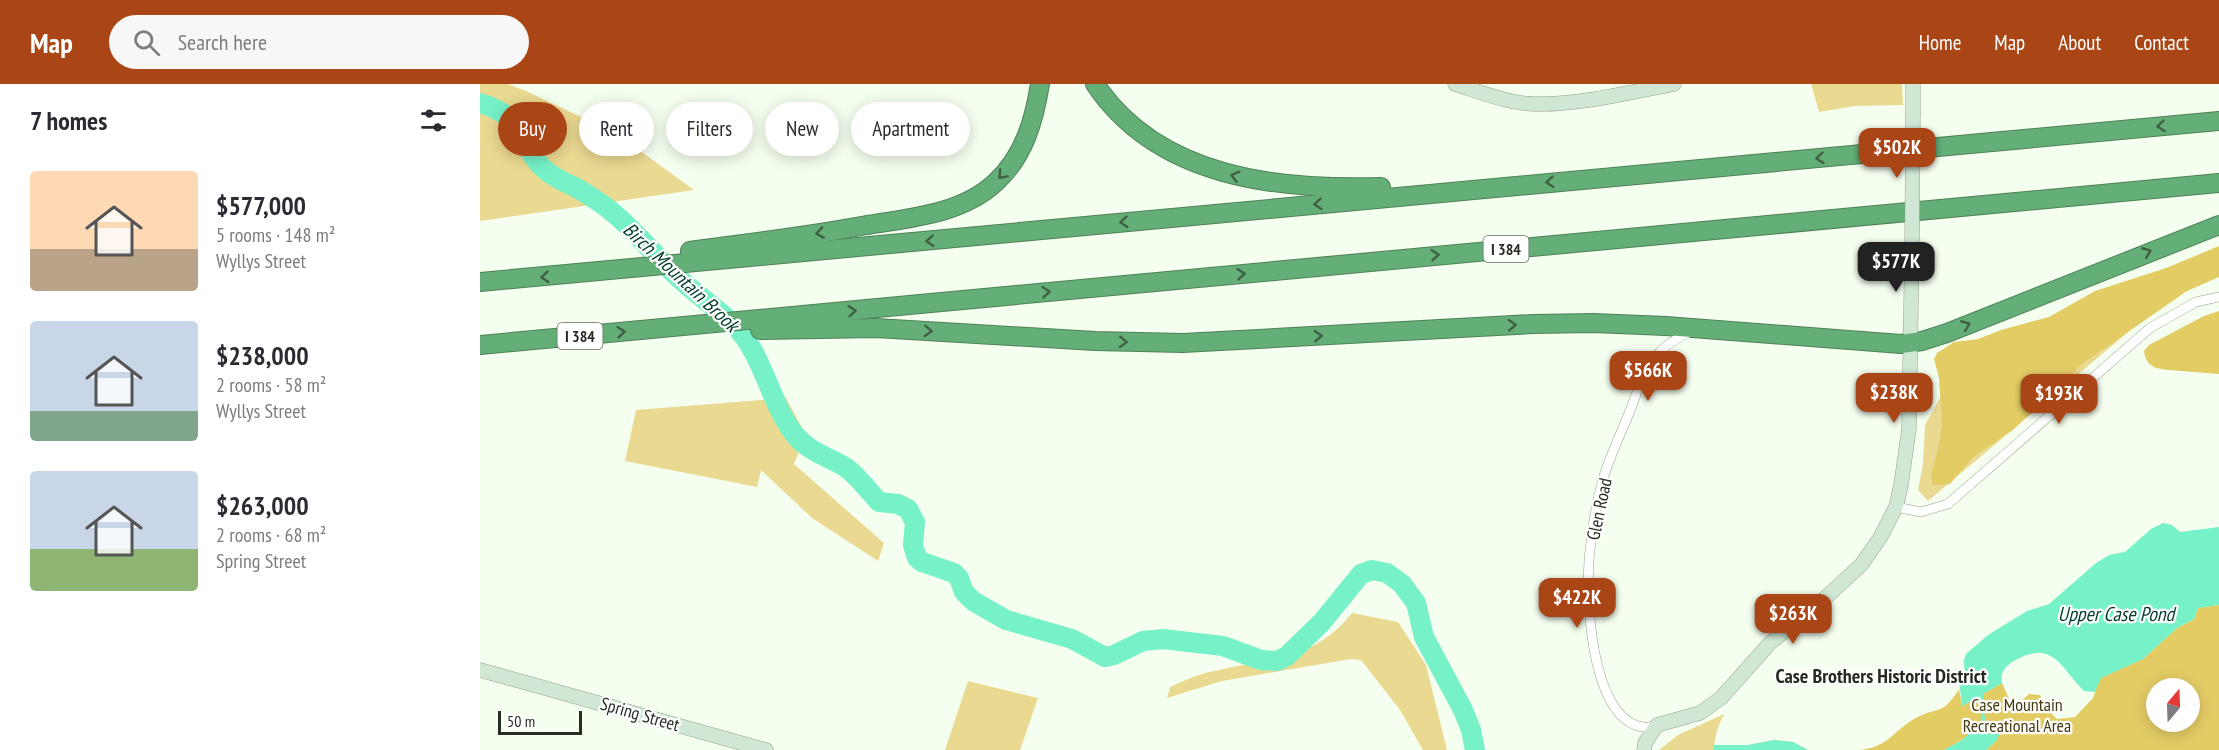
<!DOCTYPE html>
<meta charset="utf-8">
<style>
:root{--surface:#fff;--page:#f7f7f7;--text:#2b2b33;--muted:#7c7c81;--accent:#aa4515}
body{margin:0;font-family:"PT Sans Narrow",sans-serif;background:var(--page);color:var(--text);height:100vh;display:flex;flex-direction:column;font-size:22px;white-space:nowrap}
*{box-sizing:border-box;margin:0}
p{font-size:20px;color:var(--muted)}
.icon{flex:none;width:33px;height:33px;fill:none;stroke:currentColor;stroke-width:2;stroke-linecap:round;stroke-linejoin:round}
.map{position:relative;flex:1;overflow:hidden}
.side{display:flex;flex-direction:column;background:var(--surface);width:480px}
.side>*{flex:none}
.hud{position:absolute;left:18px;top:18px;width:570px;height:54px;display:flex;gap:12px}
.needle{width:39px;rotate:19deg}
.fabs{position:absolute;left:1666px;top:594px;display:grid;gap:12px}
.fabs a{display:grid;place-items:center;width:54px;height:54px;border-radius:50%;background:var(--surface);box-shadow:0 3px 15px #0003;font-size:30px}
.scale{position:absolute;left:18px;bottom:15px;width:84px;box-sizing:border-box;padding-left:6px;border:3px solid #262c22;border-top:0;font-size:16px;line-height:21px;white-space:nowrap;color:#262c22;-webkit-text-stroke:4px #fff;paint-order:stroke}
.price{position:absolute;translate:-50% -51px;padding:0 14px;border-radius:12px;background:var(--accent);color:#fff;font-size:20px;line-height:39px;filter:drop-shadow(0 2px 3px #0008)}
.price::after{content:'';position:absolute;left:50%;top:36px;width:18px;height:14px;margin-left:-9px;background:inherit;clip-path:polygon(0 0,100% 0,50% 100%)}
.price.on{background:#222;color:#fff}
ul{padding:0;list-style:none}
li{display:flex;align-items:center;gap:18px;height:150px;padding:0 30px}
li span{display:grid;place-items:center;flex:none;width:168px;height:120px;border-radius:6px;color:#555}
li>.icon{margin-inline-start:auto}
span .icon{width:72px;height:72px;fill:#fffc;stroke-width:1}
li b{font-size:26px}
h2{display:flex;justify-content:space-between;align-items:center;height:72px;padding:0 30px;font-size:26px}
.chip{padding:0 21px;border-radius:27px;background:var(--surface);box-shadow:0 3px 15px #0003;font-size:21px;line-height:54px}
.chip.on{background:var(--accent);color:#fff}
header{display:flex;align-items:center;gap:36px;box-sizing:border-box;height:84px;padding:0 30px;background:var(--accent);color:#fff}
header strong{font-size:28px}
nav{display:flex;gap:33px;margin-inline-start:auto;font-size:21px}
.search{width:420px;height:54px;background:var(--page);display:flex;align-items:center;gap:15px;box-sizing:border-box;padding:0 21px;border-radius:33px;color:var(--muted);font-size:22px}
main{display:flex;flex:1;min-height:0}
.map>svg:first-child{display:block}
.green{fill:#ead991}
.forest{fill:#e4cc65;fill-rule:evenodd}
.water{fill:#76f1c8}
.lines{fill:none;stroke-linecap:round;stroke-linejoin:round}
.stream{stroke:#76f1c8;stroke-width:3}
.river{stroke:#76f1c8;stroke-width:20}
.street-casing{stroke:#92a088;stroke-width:10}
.secondary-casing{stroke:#92a088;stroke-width:15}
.highway-casing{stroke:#4e8159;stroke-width:20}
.street{stroke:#fff;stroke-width:9}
.secondary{stroke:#d0e7d6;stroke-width:14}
.highway{stroke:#64af77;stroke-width:18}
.secondary-bridge-casing{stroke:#92a088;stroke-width:15;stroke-linecap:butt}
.secondary-bridge{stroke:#d0e7d6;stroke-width:14}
.oneway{stroke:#3f6044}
.labels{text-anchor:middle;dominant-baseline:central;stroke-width:4.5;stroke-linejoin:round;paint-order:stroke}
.shield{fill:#fff;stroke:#676b64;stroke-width:1.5}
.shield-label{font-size:16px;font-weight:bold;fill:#262c22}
.street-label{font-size:18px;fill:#262c22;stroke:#fff}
.park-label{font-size:18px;fill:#43390c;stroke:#fff}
.water-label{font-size:20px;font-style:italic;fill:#043e2e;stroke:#fff}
.neighbourhood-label{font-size:20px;font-weight:bold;fill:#262c22;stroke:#fff}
</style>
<header>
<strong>Map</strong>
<div class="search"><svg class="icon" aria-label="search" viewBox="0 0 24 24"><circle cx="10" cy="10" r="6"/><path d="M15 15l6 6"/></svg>Search here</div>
<nav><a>Home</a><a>Map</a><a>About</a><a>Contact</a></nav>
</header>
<main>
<section class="side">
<h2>7 homes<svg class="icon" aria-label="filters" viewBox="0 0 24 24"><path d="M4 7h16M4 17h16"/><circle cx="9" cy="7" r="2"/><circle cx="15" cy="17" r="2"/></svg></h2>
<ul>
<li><span style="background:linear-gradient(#ffd9b3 65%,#b9a48a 0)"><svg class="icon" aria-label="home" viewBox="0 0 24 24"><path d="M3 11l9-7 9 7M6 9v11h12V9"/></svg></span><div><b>$577,000</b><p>5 rooms · 148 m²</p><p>Wyllys Street</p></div></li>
<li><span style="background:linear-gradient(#c9d6e8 75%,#7fa58c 0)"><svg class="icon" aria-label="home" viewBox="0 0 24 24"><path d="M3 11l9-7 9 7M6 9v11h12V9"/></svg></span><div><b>$238,000</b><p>2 rooms · 58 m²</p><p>Wyllys Street</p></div></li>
<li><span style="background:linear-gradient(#c9d6e8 65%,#8fb573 0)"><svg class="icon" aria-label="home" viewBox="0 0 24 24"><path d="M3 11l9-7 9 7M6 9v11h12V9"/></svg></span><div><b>$263,000</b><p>2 rooms · 68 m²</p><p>Spring Street</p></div></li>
</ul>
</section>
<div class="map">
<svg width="1739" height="666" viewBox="0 0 1739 666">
<rect width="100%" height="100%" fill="#f5ffef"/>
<g class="green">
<polygon points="0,0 28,0 46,7 137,50 214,106 0,137"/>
<polygon points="1331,0 1422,0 1423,21 1375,22 1339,28"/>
<polygon points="1660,238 1448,417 1438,406 1443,380 1445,341 1460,314"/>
<polygon points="306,314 326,351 314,380 404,459 398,477 332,434 281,386 277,403 145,377 156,326"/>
<path d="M 872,529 L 918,538 L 946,581 L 967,666 L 943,666 L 920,626 L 881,576 L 871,575 L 742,597 L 687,614 L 690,603 C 705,596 719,590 734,587 C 789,574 834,577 872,529 Z"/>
<polygon points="488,597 558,614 540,666 465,666"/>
<polygon points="1244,630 1237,646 1234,661 1268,661 1294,656 1313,658 1328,666 1179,666 1198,651"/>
</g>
<g class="forest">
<polygon points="1739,162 1739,193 1707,207 1602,280 1533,346 1493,373 1470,400 1453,401 1451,391 1459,361 1462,341 1459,294 1454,275 1457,269 1474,258 1498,255 1521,246 1569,233 1615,207 1686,184"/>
<path d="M 1739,227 L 1739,290 C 1726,289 1714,288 1701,287 C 1685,285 1666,288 1664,267 L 1669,261 L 1724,232 Z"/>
<path d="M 1739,521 L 1739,666 L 1506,666 L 1513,660 L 1517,639 L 1502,640 L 1482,656 L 1464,666 L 1378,666 C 1408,664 1413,647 1434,635 C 1458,621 1461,634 1479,605 L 1482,622 L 1522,599 L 1530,617 L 1540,618 L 1549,610 L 1560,611 L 1572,630 L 1577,635 L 1595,633 L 1613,614 L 1620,594 L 1663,575 L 1697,544 L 1714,535 L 1718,524 ZM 1677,604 L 1710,604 L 1710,638 L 1677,638 Z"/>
</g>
<g class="water">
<path d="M 1683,439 L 1692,441 L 1700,448 L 1739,443 L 1739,521 L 1718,524 L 1714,535 L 1697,544 L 1663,575 L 1621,594 L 1615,608 L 1604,607 C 1579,582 1573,554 1532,578 C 1524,583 1520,591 1522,599 L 1482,622 L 1479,596 L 1485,595 L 1484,576 L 1486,570 L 1508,551 L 1547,527 L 1569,520 L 1616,479 L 1629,471 L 1645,468 L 1671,445 Z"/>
<polygon points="1508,638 1517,639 1522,644 1517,656 1506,666 1464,666 1482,656 1497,642"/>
<polygon points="1294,656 1313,658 1328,666 1233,666 1234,661 1268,661"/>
</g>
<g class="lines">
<polyline class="stream" points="1501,608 1504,641 1502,643"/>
<path class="river" d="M 0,19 C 48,33 36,59 64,85 C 74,94 84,98 95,103 C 106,109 116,116 126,123 C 154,144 175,173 201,196 C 218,212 237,224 253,240 C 284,270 289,318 315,351 C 330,369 350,373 368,385 C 380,395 389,407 399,418 L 418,420 L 428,425 L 435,438 L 433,461 L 437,474 L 442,478 L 474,489 L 479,494 L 484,508 L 493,517 L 526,536 L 592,555 L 625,573 L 634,571 L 663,557 L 683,555 L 743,562 L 781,576 L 797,577 L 807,572 L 842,538 L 881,490 L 892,486 L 907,489 L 922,500 L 936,519 L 944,553 L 983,626 L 991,646 L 995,666"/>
<g class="street-casing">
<g id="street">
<polyline points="1416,423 1441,428 1468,420 1670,244 1716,218 1739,213"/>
<path d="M 1177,641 C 1173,642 1167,644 1163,643 C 1109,635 1105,507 1110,466 C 1112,443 1117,417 1123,395 C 1130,372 1141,349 1150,327 C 1157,309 1163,288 1175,273 C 1185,261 1198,253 1212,247"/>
</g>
</g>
<g class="secondary-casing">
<g id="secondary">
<path d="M 975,0 C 1001,8 1029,20 1056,20 C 1100,21 1150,8 1194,0"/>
<polyline points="1433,30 1433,0"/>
<polyline points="0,586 286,666"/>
<polyline points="1164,666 1165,659 1177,641 1220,629 1241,614 1290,559 1344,515 1381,481 1400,454 1416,423 1421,401 1429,345 1432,160"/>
</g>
</g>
<g class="highway-casing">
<g id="highway">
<path d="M 615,0 C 678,94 797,106 901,103"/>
<path d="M 210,167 C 269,159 328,152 387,141 C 431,134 482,130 516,98 C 544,72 554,37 560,0"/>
<polyline points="0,198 1739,37"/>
<polyline points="280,246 396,244 615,257 703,259 1053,240 1113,239 1186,242 1421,260 1442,257 1467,249 1739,141"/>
<polyline points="0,261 1739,99"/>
</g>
</g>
<use href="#street" class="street"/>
<use href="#secondary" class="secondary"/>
<use href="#highway" class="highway"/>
<g class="secondary-bridge-casing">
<polyline id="secondary-bridge" points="1432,160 1433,30"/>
</g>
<use href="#secondary-bridge" class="secondary-bridge"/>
</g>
<defs><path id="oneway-chevron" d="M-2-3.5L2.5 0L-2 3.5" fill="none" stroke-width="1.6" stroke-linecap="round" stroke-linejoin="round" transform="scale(1.5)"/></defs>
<g class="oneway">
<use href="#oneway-chevron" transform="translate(1681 42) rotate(175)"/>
<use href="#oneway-chevron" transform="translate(1340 74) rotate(175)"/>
<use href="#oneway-chevron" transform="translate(522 91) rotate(133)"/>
<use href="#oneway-chevron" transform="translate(755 92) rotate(-165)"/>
<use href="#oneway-chevron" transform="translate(1070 98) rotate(175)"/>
<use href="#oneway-chevron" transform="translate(838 120) rotate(175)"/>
<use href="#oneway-chevron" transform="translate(644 138) rotate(175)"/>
<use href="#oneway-chevron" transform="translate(340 149) rotate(171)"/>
<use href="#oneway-chevron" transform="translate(450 157) rotate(175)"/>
<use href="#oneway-chevron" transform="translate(1667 168) rotate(-22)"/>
<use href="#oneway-chevron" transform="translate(955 171) rotate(-5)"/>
<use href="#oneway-chevron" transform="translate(761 190) rotate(-5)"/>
<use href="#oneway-chevron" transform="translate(65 193) rotate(175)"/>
<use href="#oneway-chevron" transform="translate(566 208) rotate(-5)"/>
<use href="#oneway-chevron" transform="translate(372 227) rotate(-5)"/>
<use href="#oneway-chevron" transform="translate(1032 241) rotate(-3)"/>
<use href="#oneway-chevron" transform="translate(1486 241) rotate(-22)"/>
<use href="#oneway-chevron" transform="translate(448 247) rotate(3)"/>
<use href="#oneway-chevron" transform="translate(141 248) rotate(-5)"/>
<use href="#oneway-chevron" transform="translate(838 252) rotate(-3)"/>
<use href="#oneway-chevron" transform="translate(643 258) rotate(2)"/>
</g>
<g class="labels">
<g class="shield">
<rect x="1003.5" y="152" width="45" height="26" rx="4.5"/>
<rect x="77.5" y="239" width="45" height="26" rx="4.5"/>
</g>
<g class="shield-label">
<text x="1026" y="165">I 384</text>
<text x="100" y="252">I 384</text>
</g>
<g class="street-label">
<text transform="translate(1119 425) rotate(-78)">Glen Road</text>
<text transform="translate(160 630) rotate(16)">Spring Street</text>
</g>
<g class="park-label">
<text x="1537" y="620">Case Mountain<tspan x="1537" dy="21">Recreational Area</tspan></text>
</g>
<g class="water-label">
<text transform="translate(201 193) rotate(43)">Birch Mountain Brook</text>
<text x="1636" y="530">Upper Case Pond</text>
</g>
<g class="neighbourhood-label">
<text x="1401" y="592">Case Brothers Historic District</text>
</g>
</g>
</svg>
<div class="fabs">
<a><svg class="needle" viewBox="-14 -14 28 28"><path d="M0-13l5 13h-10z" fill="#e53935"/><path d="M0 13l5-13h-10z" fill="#7c7c81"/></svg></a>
</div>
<div class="scale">50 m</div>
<b class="price" style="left:1417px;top:95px">$502K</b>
<b class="price on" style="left:1416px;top:209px">$577K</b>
<b class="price" style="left:1168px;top:318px">$566K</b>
<b class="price" style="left:1414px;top:340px">$238K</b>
<b class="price" style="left:1579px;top:341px">$193K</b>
<b class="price" style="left:1097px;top:545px">$422K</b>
<b class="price" style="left:1313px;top:561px">$263K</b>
<div class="hud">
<a class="chip on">Buy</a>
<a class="chip">Rent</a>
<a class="chip">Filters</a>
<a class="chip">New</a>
<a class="chip">Apartment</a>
</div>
</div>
</main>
